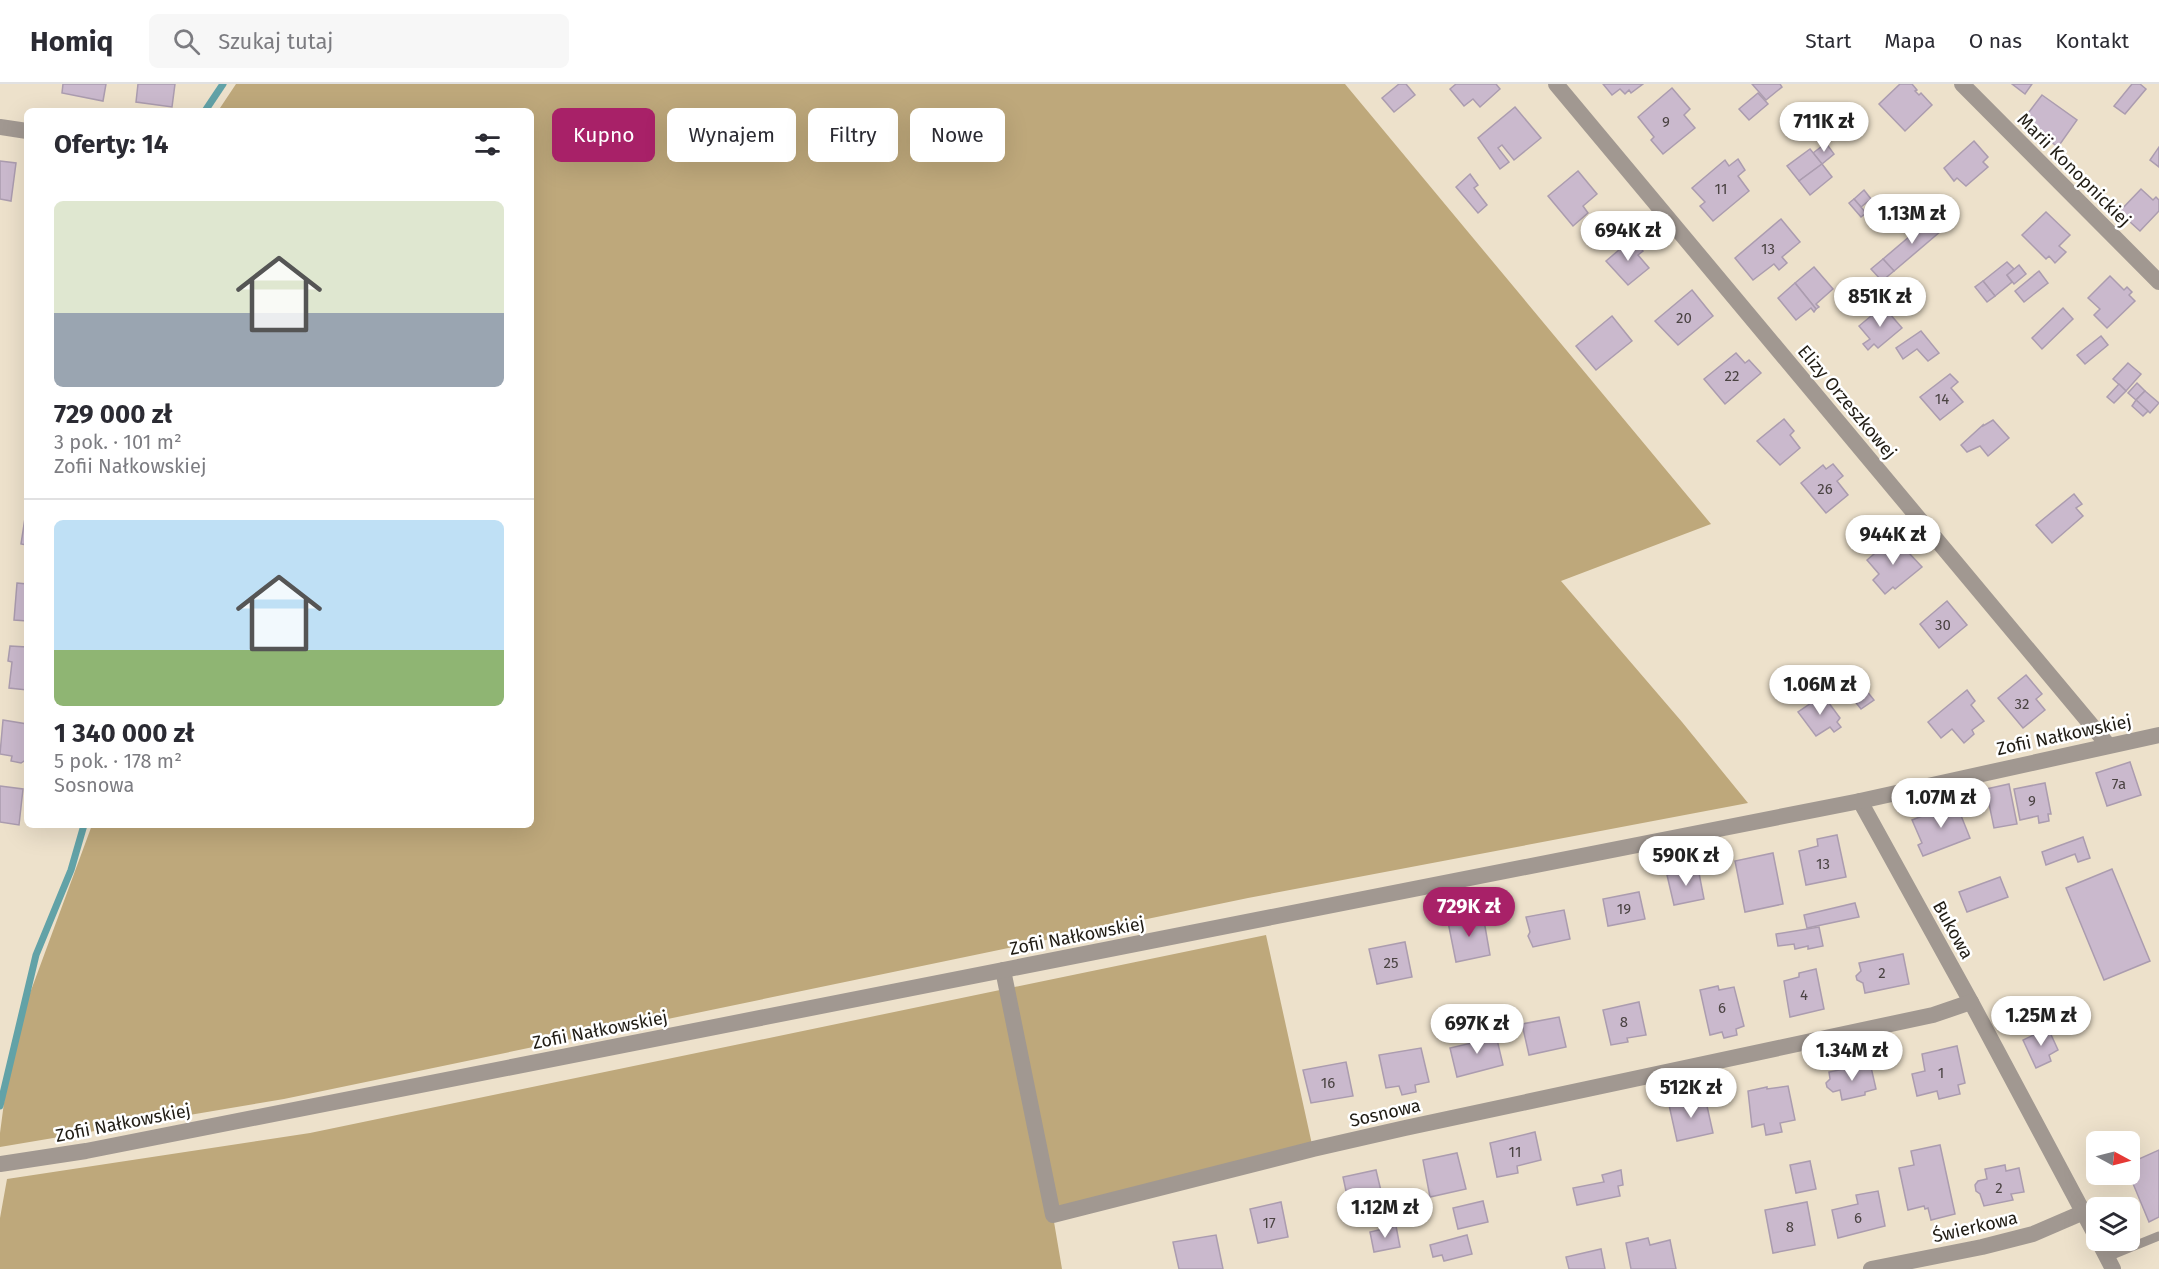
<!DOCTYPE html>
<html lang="pl">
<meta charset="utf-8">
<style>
:root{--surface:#fff;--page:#f7f7f7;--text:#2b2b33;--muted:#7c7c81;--line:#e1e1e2;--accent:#a82168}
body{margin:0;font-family:"Fira Sans",sans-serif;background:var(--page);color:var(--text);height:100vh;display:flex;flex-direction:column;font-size:22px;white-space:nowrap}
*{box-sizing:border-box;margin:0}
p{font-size:20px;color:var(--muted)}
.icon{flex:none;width:33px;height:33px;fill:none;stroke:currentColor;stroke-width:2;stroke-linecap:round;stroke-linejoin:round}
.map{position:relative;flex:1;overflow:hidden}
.details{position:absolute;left:24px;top:24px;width:510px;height:720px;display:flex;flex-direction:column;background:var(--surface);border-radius:9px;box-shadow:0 6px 24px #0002}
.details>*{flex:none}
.top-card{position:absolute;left:552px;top:24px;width:570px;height:54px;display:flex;gap:12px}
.needle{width:39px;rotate:97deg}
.controls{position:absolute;left:2086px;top:1047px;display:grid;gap:12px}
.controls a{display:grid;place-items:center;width:54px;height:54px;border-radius:9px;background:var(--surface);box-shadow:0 6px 24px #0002;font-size:30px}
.price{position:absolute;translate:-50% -51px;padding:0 14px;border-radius:21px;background:#fff;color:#222;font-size:20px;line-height:39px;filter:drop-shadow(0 2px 3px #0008)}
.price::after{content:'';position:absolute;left:50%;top:36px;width:18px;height:14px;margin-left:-9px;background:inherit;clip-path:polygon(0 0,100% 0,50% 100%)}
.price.on{background:var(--accent);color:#fff}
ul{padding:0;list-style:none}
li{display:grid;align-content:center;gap:12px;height:318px;padding:0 30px}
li+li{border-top:2px solid var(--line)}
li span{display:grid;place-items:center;height:186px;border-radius:9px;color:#555}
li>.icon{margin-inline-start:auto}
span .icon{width:108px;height:108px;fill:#fffc;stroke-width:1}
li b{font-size:26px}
h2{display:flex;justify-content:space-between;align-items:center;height:72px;padding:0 30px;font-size:26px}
.pill{padding:0 21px;border-radius:9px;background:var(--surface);box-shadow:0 6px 24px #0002;font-size:21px;line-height:54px}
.pill.on{background:var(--accent);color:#fff}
header{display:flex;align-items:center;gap:36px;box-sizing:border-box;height:84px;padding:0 30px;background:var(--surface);border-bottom:2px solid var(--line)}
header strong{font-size:28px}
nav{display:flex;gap:33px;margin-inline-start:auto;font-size:21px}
.search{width:420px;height:54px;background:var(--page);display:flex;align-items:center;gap:15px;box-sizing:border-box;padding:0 21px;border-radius:9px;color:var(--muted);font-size:22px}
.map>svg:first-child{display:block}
.forest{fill:#bea87b}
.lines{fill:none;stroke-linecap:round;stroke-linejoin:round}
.stream{stroke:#62a2a7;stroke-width:7}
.building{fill:#cab9cd;stroke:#ab9caf;stroke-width:1.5}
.service{stroke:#a19891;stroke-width:9}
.minor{stroke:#a19891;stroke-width:16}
.labels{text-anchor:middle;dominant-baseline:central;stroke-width:5;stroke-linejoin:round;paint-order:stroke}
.number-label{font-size:15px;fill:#4a4342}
.street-label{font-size:18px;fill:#201c14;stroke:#fff}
</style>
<header>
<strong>Homiq</strong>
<div class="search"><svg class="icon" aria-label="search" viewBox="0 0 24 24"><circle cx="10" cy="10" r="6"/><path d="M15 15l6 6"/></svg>Szukaj tutaj</div>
<nav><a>Start</a><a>Mapa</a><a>O nas</a><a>Kontakt</a></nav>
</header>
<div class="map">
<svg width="2159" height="1185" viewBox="0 0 2159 1185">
<rect width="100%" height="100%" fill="#ede1cb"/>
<g class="forest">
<polygon points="236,0 1345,0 1711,440 1561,497 1682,638 1748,719 1248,814 284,1015 0,1063 0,1049 12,958 92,741 531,741 531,27 218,27"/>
<polygon points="1266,851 1313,1065 1053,1132 1062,1185 0,1185 0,1134 7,1095 310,1049"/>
</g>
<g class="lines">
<g class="stream">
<polyline points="205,27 223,0"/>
<polyline points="0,1022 36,871 71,786 84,741"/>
</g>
</g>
<g class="building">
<polygon points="63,0 106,0 103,17 62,9"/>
<polygon points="138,0 175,0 172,23 136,18"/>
<polygon points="1399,0 1406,0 1415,11 1394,28 1382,14"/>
<polygon points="1456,0 1496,0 1500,5 1480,23 1473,15 1464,22 1450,5"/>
<polygon points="1603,0 1643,0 1631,9 1629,6 1625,10 1620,5 1612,11"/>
<polygon points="1752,0 1780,0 1782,3 1766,16"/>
<polygon points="1900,0 1912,0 1917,6 1915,7 1919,11 1921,9 1932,21 1905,47 1879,20"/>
<polygon points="2012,0 2032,0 2025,10"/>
<polygon points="2132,0 2140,0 2146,5 2125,30 2114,22"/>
<polygon points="1672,4 1690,25 1684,31 1695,44 1663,70 1651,56 1654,53 1638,33"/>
<polygon points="1758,9 1768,20 1749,36 1739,25"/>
<polygon points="2042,11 2077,36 2058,63 2022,37"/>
<polygon points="1515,23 1541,54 1514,76 1502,61 1498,64 1509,78 1500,85 1478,54"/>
<polygon points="1974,57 1988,73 1983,78 1988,83 1966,102 1957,94 1954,97 1944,84"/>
<polygon points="1826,59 1834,70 1822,80 1813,69"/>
<polygon points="2159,63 2159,83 2150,76"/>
<polygon points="1810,65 1822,80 1799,97 1787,82"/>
<polygon points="1738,75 1745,86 1738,92 1749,107 1713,137 1700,122 1705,118 1692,104 1725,76 1729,82"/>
<polygon points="0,77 16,79 11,117 0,115"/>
<polygon points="1822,80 1832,93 1810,111 1799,97"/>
<polygon points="1578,87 1597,110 1583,122 1588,129 1573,142 1548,112"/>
<polygon points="1470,90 1478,101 1474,104 1487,121 1478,129 1456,103"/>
<polygon points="2141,105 2153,116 2156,113 2159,116 2159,127 2140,147 2119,128"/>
<polygon points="1864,106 1871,115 1861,123 1854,115"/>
<polygon points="1886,112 1892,118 1879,129 1874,123"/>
<polygon points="1854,115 1866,129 1861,133 1849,119"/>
<polygon points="2046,128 2070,151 2059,162 2066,168 2055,179 2049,172 2046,175 2022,151"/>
<polygon points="1781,135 1800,158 1782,173 1787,179 1779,186 1774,180 1753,196 1735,174"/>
<polygon points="1930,135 1941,147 1894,187 1883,175"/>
<polygon points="1633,154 1643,167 1638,171 1649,184 1628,201 1606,177"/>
<polygon points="1883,175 1894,187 1882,197 1871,185"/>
<polygon points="2007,178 2014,185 2007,191 2012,198 1995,212 1983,197"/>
<polygon points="2019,181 2026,190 2014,200 2007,191"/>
<polygon points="1814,183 1833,205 1816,220 1819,223 1816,225 1795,199"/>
<polygon points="2039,187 2048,199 2024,218 2015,207"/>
<polygon points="2110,192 2124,206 2127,203 2132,208 2129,211 2135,217 2107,244 2094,231 2100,225 2088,214"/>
<polygon points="1983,197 1995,212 1987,218 1975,203"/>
<polygon points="1795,199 1816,225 1814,228 1811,224 1796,236 1778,214"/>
<polygon points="1692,206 1713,232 1678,261 1655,237"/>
<polygon points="1883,222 1902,244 1878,264 1874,260 1868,266 1863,260 1870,255 1859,242"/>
<polygon points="2063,224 2073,235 2042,265 2032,254"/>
<polygon points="1612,232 1632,257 1596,286 1576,262"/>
<polygon points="1921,247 1939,269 1928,277 1917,265 1903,275 1896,264"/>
<polygon points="2101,252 2108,261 2085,280 2077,271"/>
<polygon points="1736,269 1745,279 1749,276 1761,289 1725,320 1704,295"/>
<polygon points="2128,279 2141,290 2126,307 2113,295"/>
<polygon points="1950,290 1958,298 1951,304 1963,318 1940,336 1920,313"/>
<polygon points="2137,299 2145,307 2136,316 2128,309"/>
<polygon points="2119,300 2126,307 2114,319 2107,313"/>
<polygon points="2145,307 2159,319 2150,329 2136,316"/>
<polygon points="2136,316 2148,327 2143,332 2132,322"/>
<polygon points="1784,335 1794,347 1790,351 1800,364 1780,381 1757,357"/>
<polygon points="1993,336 2009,354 1988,372 1980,362 1967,368 1961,361 1983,341 1983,342"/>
<polygon points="1833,380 1843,392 1837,397 1848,411 1826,429 1801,399 1823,381 1826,385"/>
<polygon points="2074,410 2082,420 2076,424 2083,432 2052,459 2036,441"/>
<polygon points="25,434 27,434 27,461 21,460"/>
<polygon points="1894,453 1922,483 1895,505 1893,503 1885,510 1873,496 1879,490 1867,476"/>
<polygon points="17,499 27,500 27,537 14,536"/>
<polygon points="1947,517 1967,541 1939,564 1920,540"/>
<polygon points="10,562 27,563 27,606 9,604 12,578 8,577"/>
<polygon points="1853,590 1874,616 1861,625 1841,600"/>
<polygon points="2026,591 2042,610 2036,615 2045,626 2023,644 1998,614"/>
<polygon points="1967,606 1975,617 1971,621 1984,637 1972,646 1974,650 1964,659 1952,645 1941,654 1928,638"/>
<polygon points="1823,611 1840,634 1837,638 1841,643 1834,648 1830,643 1816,652 1798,628"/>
<polygon points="3,636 27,640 27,675 21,679 11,677 12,672 0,670"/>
<polygon points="2130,678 2141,711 2107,722 2096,689"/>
<polygon points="2045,699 2051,730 2048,730 2049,737 2039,739 2038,732 2020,736 2014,705"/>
<polygon points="2009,700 2017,740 1994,744 1986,705"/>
<polygon points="0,702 23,705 19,741 0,738"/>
<polygon points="1956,719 1970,754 1923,772 1918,761 1922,759 1912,736"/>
<polygon points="1837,751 1846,793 1806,801 1799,767 1818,762 1817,755"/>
<polygon points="2083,753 2090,774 2078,778 2075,770 2046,781 2042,768"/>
<polygon points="1773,769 1783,820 1745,828 1735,777"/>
<polygon points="1698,784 1704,815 1674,821 1667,791"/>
<polygon points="2112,785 2150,877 2104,896 2066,804"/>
<polygon points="2000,793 2008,813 1967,828 1959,808"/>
<polygon points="1639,808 1645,835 1608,842 1603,815"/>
<polygon points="1855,819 1859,833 1807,844 1804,831"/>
<polygon points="1564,826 1570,855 1533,863 1528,852 1530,848 1526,833"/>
<polygon points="1483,831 1490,871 1456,878 1448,838"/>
<polygon points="1819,843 1823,862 1808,865 1808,862 1795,865 1794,860 1778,862 1776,850"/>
<polygon points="1405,858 1412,893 1377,900 1369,865"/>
<polygon points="1903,870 1909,900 1865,909 1863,899 1857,896 1856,892 1861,887 1859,879"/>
<polygon points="1816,885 1824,925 1790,933 1784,897 1799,893 1799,889"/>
<polygon points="1718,902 1719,906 1734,903 1744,942 1736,945 1737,951 1724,954 1722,948 1710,951 1700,906"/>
<polygon points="1639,918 1646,951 1627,954 1628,958 1611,961 1603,926"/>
<polygon points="1559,933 1566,963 1529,971 1522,940"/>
<polygon points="2048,944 2058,966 2049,971 2051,977 2036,984 2023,956"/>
<polygon points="1495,947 1503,981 1457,993 1450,964 1476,958 1474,951"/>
<polygon points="1957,962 1965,999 1958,1001 1960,1010 1939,1015 1937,1007 1917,1012 1912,990 1925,987 1922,970"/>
<polygon points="1421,964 1429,998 1415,1001 1416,1008 1402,1011 1399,1002 1386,1004 1379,971"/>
<polygon points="1346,978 1353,1012 1311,1019 1303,986"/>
<polygon points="1859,982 1860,985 1871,983 1876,1005 1865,1008 1865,1011 1842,1016 1840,1006 1833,1008 1827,1003 1826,999 1830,995 1829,988"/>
<polygon points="1788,1002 1795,1036 1780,1039 1782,1048 1766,1051 1764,1040 1752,1043 1748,1007 1767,1003 1767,1005"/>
<polygon points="1705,1013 1713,1049 1677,1057 1669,1021"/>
<polygon points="1535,1048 1541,1076 1517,1082 1518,1089 1497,1093 1490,1059"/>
<polygon points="1940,1061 1955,1130 1931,1136 1928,1124 1925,1125 1924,1122 1908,1126 1899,1084 1914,1081 1911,1067"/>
<polygon points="2159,1066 2159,1133 2149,1138 2129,1090 2130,1079"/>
<polygon points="1457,1069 1466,1105 1430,1113 1423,1076"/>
<polygon points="1810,1077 1816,1105 1796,1109 1790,1081"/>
<polygon points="2005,1081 2006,1087 2019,1084 2024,1108 2011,1110 2013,1116 1984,1122 1980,1110 1976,1107 1975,1101 1978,1097 1987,1095 1985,1085"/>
<polygon points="1376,1086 1386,1128 1352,1135 1343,1093"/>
<polygon points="1621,1086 1623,1101 1618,1102 1620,1112 1577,1121 1573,1104 1604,1098 1602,1091"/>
<polygon points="1878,1107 1885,1142 1838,1154 1832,1126 1858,1120 1856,1111"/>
<polygon points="1483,1117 1488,1138 1458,1145 1453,1124"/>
<polygon points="1281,1118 1288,1153 1258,1159 1250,1125"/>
<polygon points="1807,1118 1815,1161 1773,1169 1765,1126"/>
<polygon points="1396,1142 1400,1163 1374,1168 1370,1148"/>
<polygon points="1216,1151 1223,1185 1179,1185 1173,1158"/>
<polygon points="1467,1151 1472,1170 1444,1177 1442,1171 1433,1173 1430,1161"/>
<polygon points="1648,1154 1650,1161 1670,1156 1676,1185 1631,1185 1626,1159"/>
<polygon points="1601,1165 1605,1185 1569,1185 1566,1173"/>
</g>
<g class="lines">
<polyline class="service" points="2107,1173 2159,1152"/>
<g class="minor">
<polyline points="1556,0 2108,661"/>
<polyline points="1962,0 2159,198"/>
<polyline points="0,43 27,47"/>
<polyline points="1860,717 1971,918 2097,1154"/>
<polyline points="1003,886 1053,1131 1313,1065 1405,1044 1933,931 1971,918"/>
<polyline points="0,1080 86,1067 1860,717 2159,651"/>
<polyline points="2098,1156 2113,1185"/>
<polyline points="1871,1185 1982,1163 2033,1150 2084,1128"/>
</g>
</g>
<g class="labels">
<g class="number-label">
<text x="1666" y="38">9</text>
<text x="1721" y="105">11</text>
<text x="1768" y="165">13</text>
<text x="1684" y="234">20</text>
<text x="1732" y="292">22</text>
<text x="1942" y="315">14</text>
<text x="1825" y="405">26</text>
<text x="1943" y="541">30</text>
<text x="2022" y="620">32</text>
<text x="2119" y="700">7a</text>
<text x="2032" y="717">9</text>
<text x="1823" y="780">13</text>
<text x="1624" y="825">19</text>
<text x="1391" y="879">25</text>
<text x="1882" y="889">2</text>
<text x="1804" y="911">4</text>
<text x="1722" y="924">6</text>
<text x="1624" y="938">8</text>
<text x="1941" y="989">1</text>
<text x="1328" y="999">16</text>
<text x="1515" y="1068">11</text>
<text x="1999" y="1104">2</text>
<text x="1858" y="1134">6</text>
<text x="1269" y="1139">17</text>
<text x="1790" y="1143">8</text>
</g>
<g class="street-label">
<text transform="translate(2074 86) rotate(45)">Marii Konopnickiej</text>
<text transform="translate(1847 318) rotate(50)">Elizy Orzeszkowej</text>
<text transform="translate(2064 651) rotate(-12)">Zofii Nałkowskiej</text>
<text transform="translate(1953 846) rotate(61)">Bukowa</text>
<text transform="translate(1077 852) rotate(-11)">Zofii Nałkowskiej</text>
<text transform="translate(600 946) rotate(-11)">Zofii Nałkowskiej</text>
<text transform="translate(1385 1029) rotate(-13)">Sosnowa</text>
<text transform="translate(123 1039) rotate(-11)">Zofii Nałkowskiej</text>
<text transform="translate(1975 1143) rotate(-13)">Świerkowa</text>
</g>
</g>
</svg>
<div class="controls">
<a><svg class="needle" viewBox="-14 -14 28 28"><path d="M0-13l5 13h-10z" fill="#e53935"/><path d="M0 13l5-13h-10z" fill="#7c7c81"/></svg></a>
<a><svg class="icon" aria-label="layers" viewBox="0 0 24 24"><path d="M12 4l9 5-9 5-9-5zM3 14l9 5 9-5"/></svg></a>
</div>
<b class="price" style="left:1824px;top:69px">711K zł</b>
<b class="price" style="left:1912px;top:161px">1.13M zł</b>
<b class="price" style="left:1628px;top:178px">694K zł</b>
<b class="price" style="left:1880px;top:244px">851K zł</b>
<b class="price" style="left:1893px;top:482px">944K zł</b>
<b class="price" style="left:1820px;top:632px">1.06M zł</b>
<b class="price" style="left:1941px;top:745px">1.07M zł</b>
<b class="price" style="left:1686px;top:803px">590K zł</b>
<b class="price on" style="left:1469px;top:854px">729K zł</b>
<b class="price" style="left:2041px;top:963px">1.25M zł</b>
<b class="price" style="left:1477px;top:971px">697K zł</b>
<b class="price" style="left:1852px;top:998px">1.34M zł</b>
<b class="price" style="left:1691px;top:1035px">512K zł</b>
<b class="price" style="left:1385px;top:1155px">1.12M zł</b>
<div class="top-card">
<a class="pill on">Kupno</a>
<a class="pill">Wynajem</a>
<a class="pill">Filtry</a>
<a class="pill">Nowe</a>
</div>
<section class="details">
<h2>Oferty: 14<svg class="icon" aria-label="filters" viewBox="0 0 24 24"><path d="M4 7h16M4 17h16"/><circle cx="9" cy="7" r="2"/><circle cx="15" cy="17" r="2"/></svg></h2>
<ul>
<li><span style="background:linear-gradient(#dfe7d0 60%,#9aa5b1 0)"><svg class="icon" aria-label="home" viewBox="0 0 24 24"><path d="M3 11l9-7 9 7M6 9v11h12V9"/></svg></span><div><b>729 000 zł</b><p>3 pok. · 101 m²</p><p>Zofii Nałkowskiej</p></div></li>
<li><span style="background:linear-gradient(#bfe0f5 70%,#8fb573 0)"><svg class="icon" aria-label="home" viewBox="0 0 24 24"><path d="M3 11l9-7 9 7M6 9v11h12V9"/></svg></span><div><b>1 340 000 zł</b><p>5 pok. · 178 m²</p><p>Sosnowa</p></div></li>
</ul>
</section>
</div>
